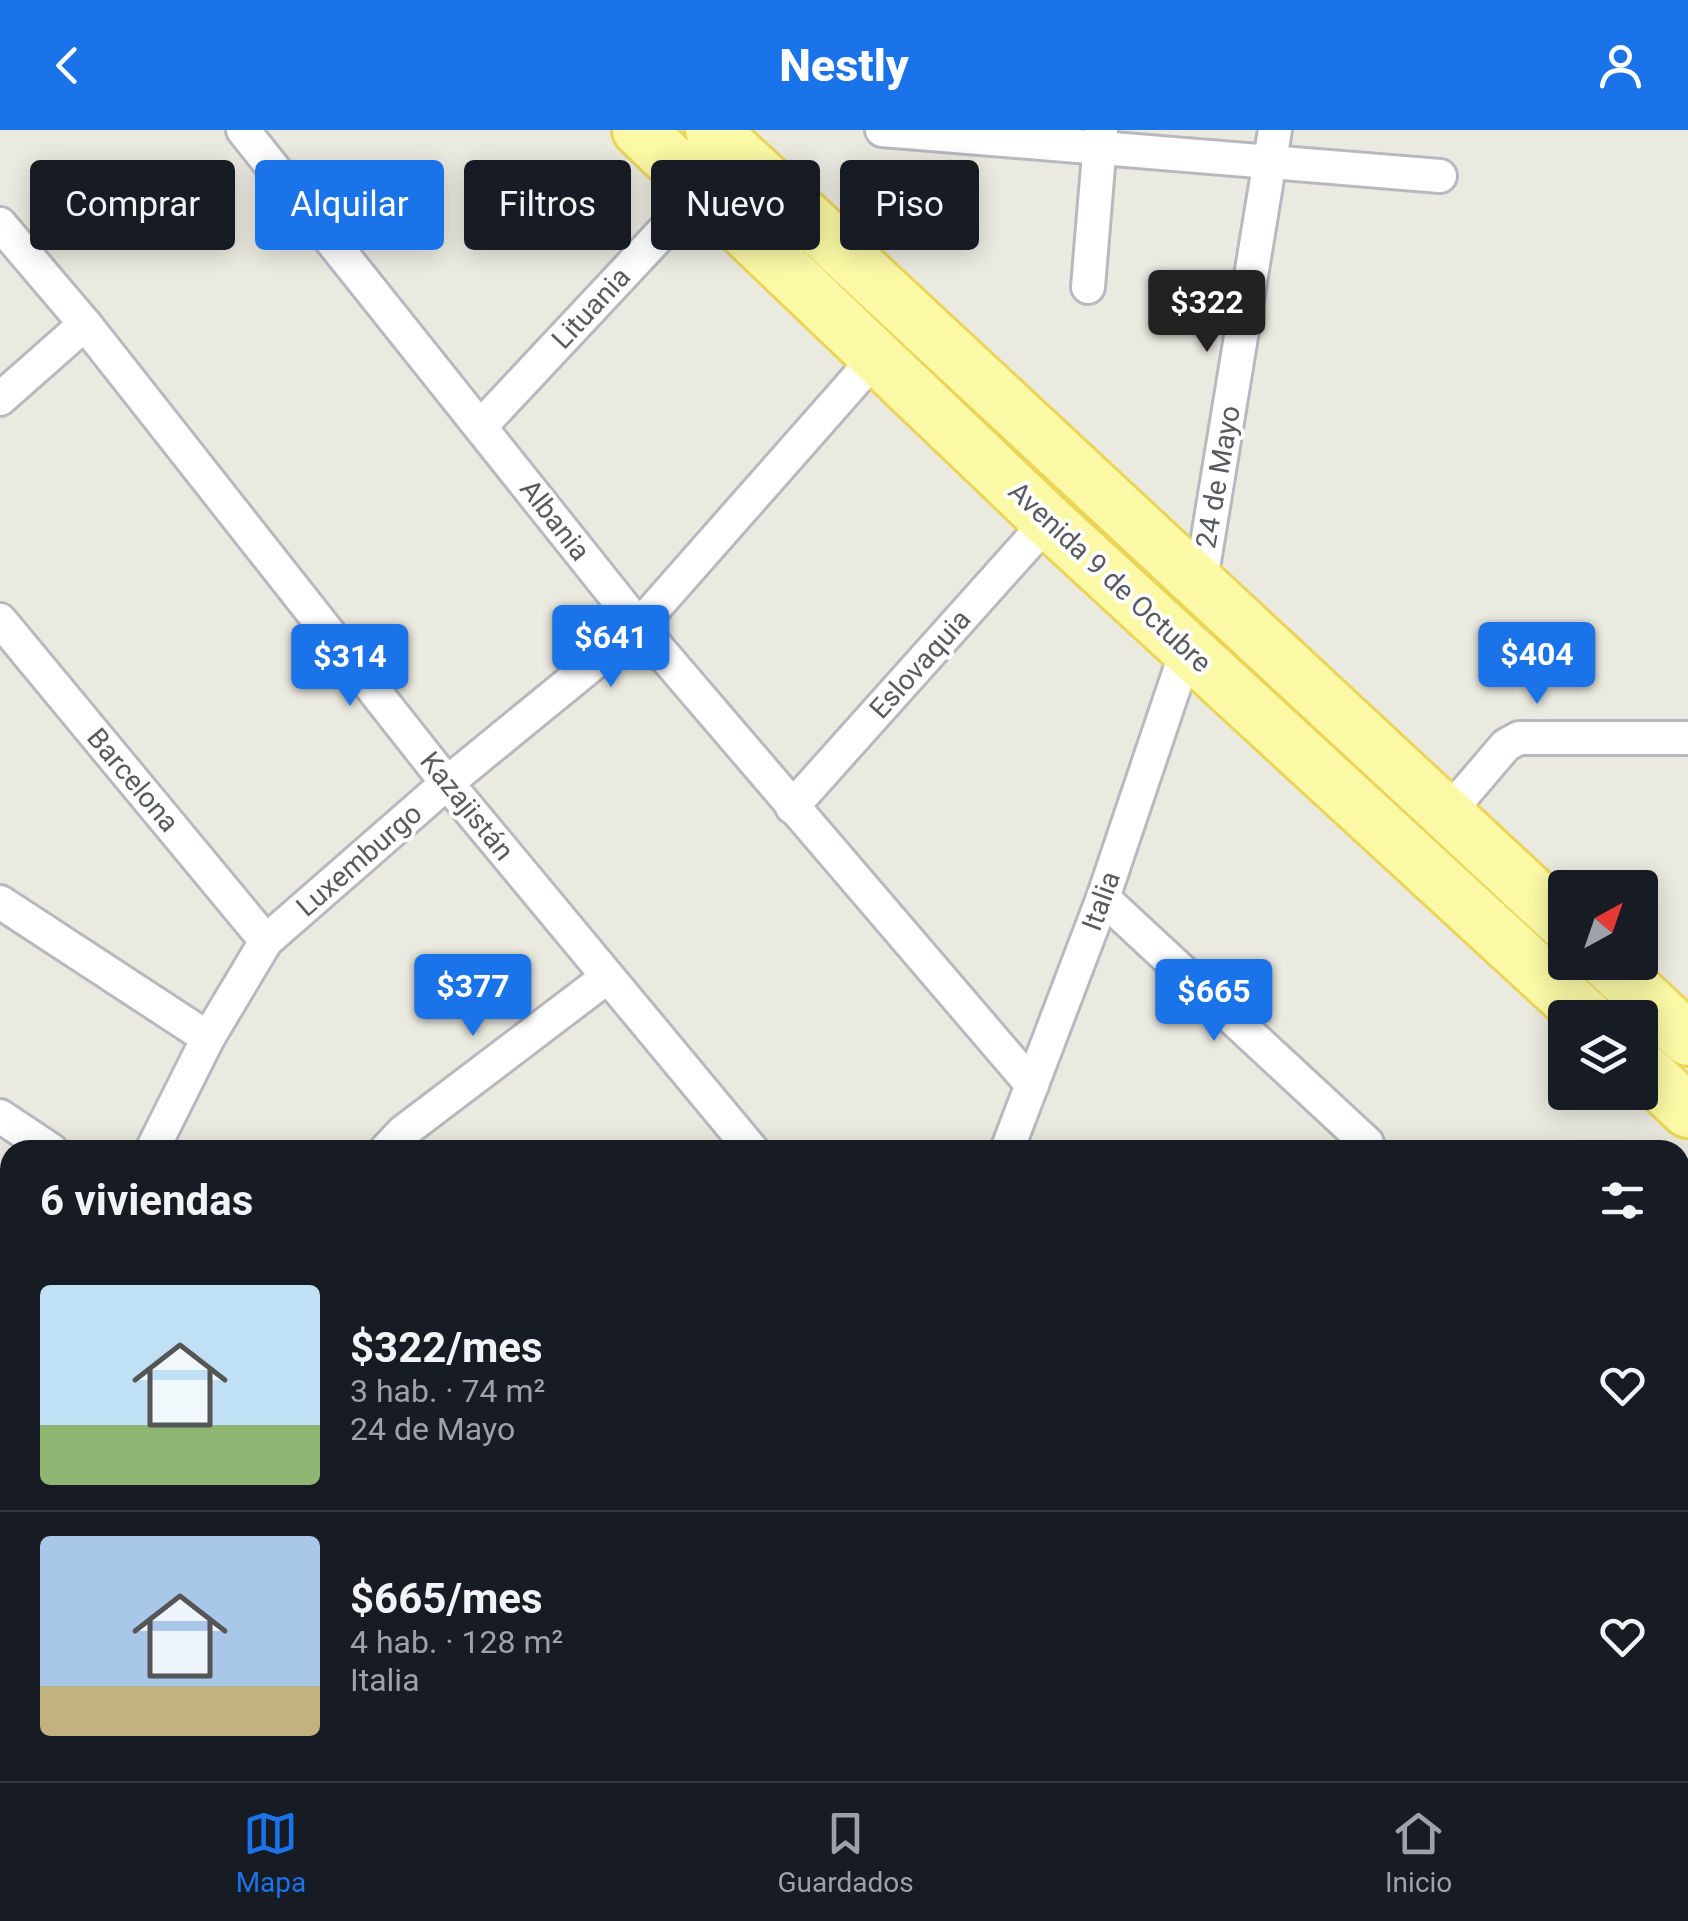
<!DOCTYPE html>
<html lang="es">
<meta charset="utf-8">
<style>
:root{--surface:#171b24;--page:#242831;--text:#f1f3f6;--muted:#9ea1a6;--line:#363941;--accent:#1a73e8}
body{margin:0;font-family:Roboto,sans-serif;background:var(--page);color:var(--text);height:100vh;display:flex;flex-direction:column;font-size:38px;white-space:nowrap}
*{box-sizing:border-box;margin:0}
p{font-size:32px;color:var(--muted)}
.icon{flex:none;width:55px;height:55px;fill:none;stroke:currentColor;stroke-width:2;stroke-linecap:round;stroke-linejoin:round}
.map{position:relative;flex:1;overflow:hidden}
.sheet{position:absolute;left:0px;top:1010px;width:1690px;height:642px;display:flex;flex-direction:column;background:var(--surface);border-radius:30px 30px 0 0;box-shadow:0 5px 25px #0003}
.sheet>*{flex:none}
.top-card{position:absolute;left:30px;top:30px;width:1000px;height:90px;display:flex;gap:20px}
.needle{width:65px;rotate:40deg}
.buttons{position:absolute;left:1548px;top:740px;display:grid;gap:20px}
.buttons a{display:grid;place-items:center;width:110px;height:110px;border-radius:10px;background:var(--surface);box-shadow:0 5px 25px #0003;font-size:50px}
.price{position:absolute;translate:-50% -85px;padding:0 22px;border-radius:10px;background:var(--accent);color:#fff;font-size:32px;line-height:65px;filter:drop-shadow(0 2px 5px #0008)}
.price::after{content:'';position:absolute;left:50%;top:60px;width:30px;height:22px;margin-left:-15px;background:inherit;clip-path:polygon(0 0,100% 0,50% 100%)}
.price.selected{background:#222;color:#fff}
ul{padding:0;list-style:none}
li{display:flex;align-items:center;gap:30px;height:250px;padding:0 40px}
li+li{border-top:2px solid var(--line)}
li span{display:grid;place-items:center;flex:none;width:280px;height:200px;border-radius:10px;color:#555}
li>.icon{margin-inline-start:auto}
span .icon{width:120px;height:120px;fill:#fffc;stroke-width:1}
li b{font-size:42px}
h2{display:flex;justify-content:space-between;align-items:center;height:120px;padding:0 40px;font-size:42px}
.pill{padding:0 35px;border-radius:10px;background:var(--surface);box-shadow:0 5px 25px #0003;font-size:35px;line-height:90px}
.pill.selected{background:var(--accent);color:#fff}
header{display:flex;justify-content:space-between;align-items:center;height:130px;padding:0 40px;background:var(--accent);color:#fff;font-size:45px;font-weight:800}
.tabs{display:flex;justify-content:space-around;align-items:center;height:140px;border-top:2px solid var(--line);background:var(--surface);font-size:28px;color:var(--muted)}
.tabs a{display:grid;justify-items:center;gap:5px}
.tabs .selected{color:var(--accent)}
.map>svg:first-child{display:block}
.building{fill:url(#building-back-hatch);stroke:#d0cdbf;stroke-width:2.5}
.lines{fill:none;stroke-linecap:round;stroke-linejoin:round}
.street-casing{stroke:#b8b9bf;stroke-width:38}
.primary-casing{stroke:#ebd559;stroke-width:58}
.street{stroke:#fff;stroke-width:32}
.primary{stroke:#fbf9a5;stroke-width:52}
.labels{text-anchor:middle;dominant-baseline:central;stroke-width:8;stroke-linejoin:round;paint-order:stroke}
.street-label{font-size:28px;fill:#595b61;stroke:#fff}
</style>
<header><svg class="icon" aria-label="back" viewBox="0 0 24 24"><path d="M15 5l-7 7 7 7"/></svg>Nestly<svg class="icon" aria-label="person" viewBox="0 0 24 24"><circle cx="12" cy="8" r="4"/><path d="M4 21q1-7 8-7t8 7"/></svg></header>
<div class="map">
<svg width="1688" height="1651" viewBox="0 0 1688 1651">
<defs>
<pattern id="building-back-hatch" width="6" height="6" patternUnits="userSpaceOnUse" patternTransform="scale(2.5)"><rect width="6" height="6" fill="#c8c7bf"/><path d="M-1 5l2 2M0 0l6 6M5-1l2 2" fill="none" stroke="#a5a59f"/></pattern>
</defs>
<rect width="100%" height="100%" fill="#ebeae0"/>
<polygon class="building" points="1680,1052 1688,1052 1688,1252 1680,1218"/>
<g class="lines">
<g class="street-casing">
<g id="street">
<polyline points="243,0 639,496 1032,955"/>
<polyline points="882,0 1440,46"/>
<polyline points="0,94 85,194 447,653 752,1020"/>
<polyline points="1088,157 1101,0"/>
<polyline points="0,269 85,194"/>
<polyline points="481,296 701,61"/>
<polyline points="1200,456 1275,0"/>
<polyline points="0,490 266,811"/>
<polyline points="792,677 1048,391"/>
<polyline points="1447,684 1506,615 1519,608 1688,608"/>
<polyline points="1103,768 1367,1013"/>
<polyline points="0,772 208,908"/>
<polyline points="0,986 51,1020"/>
<polyline points="152,1020 208,908 266,811 447,653 639,496 876,227"/>
<polyline points="386,1020 403,1002 606,848"/>
<polyline points="1007,1020 1103,768 1187,519"/>
<polyline points="0,1210 10,1217"/>
<polyline points="1680,1419 1688,1418"/>
<polyline points="189,1642 200,1651"/>
<polyline points="1224,1642 1225,1651"/>
<polyline points="81,1651 85,1642"/>
<polyline points="476,1651 480,1642"/>
<polyline points="743,1651 748,1642"/>
</g>
</g>
<g class="primary-casing">
<g id="primary">
<polyline points="639,0 1048,391 1588,888"/>
<polyline points="712,0 1565,794"/>
<polyline points="1606,832 1688,909"/>
<polyline points="1640,936 1688,981"/>
</g>
</g>
<use href="#street" class="street"/>
<use href="#primary" class="primary"/>
</g>
<g class="labels">
<g class="street-label">
<text transform="translate(591 178) rotate(-47)">Lituania</text>
<text transform="translate(1218 347) rotate(-80)">24 de Mayo</text>
<text transform="translate(555 390) rotate(52)">Albania</text>
<text transform="translate(1110 447) rotate(43)">Avenida 9 de Octubre</text>
<text transform="translate(920 534) rotate(-48)">Eslovaquia</text>
<text transform="translate(133 650) rotate(50)">Barcelona</text>
<text transform="translate(467 676) rotate(51)">Kazajistán</text>
<text transform="translate(359 730) rotate(-41)">Luxemburgo</text>
<text transform="translate(1101 771) rotate(-70)">Italia</text>
</g>
</g>
</svg>
<div class="buttons">
<a><svg class="needle" viewBox="-14 -14 28 28"><path d="M0-13l5 13h-10z" fill="#e53935"/><path d="M0 13l5-13h-10z" fill="#9ea1a6"/></svg></a>
<a><svg class="icon" aria-label="layers" viewBox="0 0 24 24"><path d="M12 4l9 5-9 5-9-5zM3 14l9 5 9-5"/></svg></a>
</div>
<b class="price selected" style="left:1207px;top:225px">$322</b>
<b class="price" style="left:611px;top:560px">$641</b>
<b class="price" style="left:1537px;top:577px">$404</b>
<b class="price" style="left:350px;top:579px">$314</b>
<b class="price" style="left:473px;top:909px">$377</b>
<b class="price" style="left:1214px;top:914px">$665</b>
<div class="top-card">
<a class="pill">Comprar</a>
<a class="pill selected">Alquilar</a>
<a class="pill">Filtros</a>
<a class="pill">Nuevo</a>
<a class="pill">Piso</a>
</div>
<section class="sheet">
<h2>6 viviendas<svg class="icon" aria-label="filters" viewBox="0 0 24 24"><path d="M4 7h16M4 17h16"/><circle cx="9" cy="7" r="2"/><circle cx="15" cy="17" r="2"/></svg></h2>
<ul>
<li><span style="background:linear-gradient(#bfe0f5 70%,#8fb573 0)"><svg class="icon" aria-label="home" viewBox="0 0 24 24"><path d="M3 11l9-7 9 7M6 9v11h12V9"/></svg></span><div><b>$322/mes</b><p>3 hab. · 74 m²</p><p>24 de Mayo</p></div><svg class="icon" aria-label="heart" viewBox="0 0 24 24"><path d="M12 20l-8-8c-3-5 5-10 8-4 3-6 11-1 8 4z"/></svg></li>
<li><span style="background:linear-gradient(#a9c7e8 75%,#c2b280 0)"><svg class="icon" aria-label="home" viewBox="0 0 24 24"><path d="M3 11l9-7 9 7M6 9v11h12V9"/></svg></span><div><b>$665/mes</b><p>4 hab. · 128 m²</p><p>Italia</p></div><svg class="icon" aria-label="heart" viewBox="0 0 24 24"><path d="M12 20l-8-8c-3-5 5-10 8-4 3-6 11-1 8 4z"/></svg></li>
</ul>
</section>
</div>
<nav class="tabs">
<a class="selected"><svg class="icon" aria-label="map" viewBox="0 0 24 24"><path d="M3 6l6-2 6 2 6-2v14l-6 2-6-2-6 2zM9 4v14M15 6v14"/></svg>Mapa</a>
<a><svg class="icon" aria-label="saved" viewBox="0 0 24 24"><path d="M7 4h10v16l-5-4-5 4z"/></svg>Guardados</a>
<a><svg class="icon" aria-label="home" viewBox="0 0 24 24"><path d="M3 11l9-7 9 7M6 9v11h12V9"/></svg>Inicio</a>
</nav>
